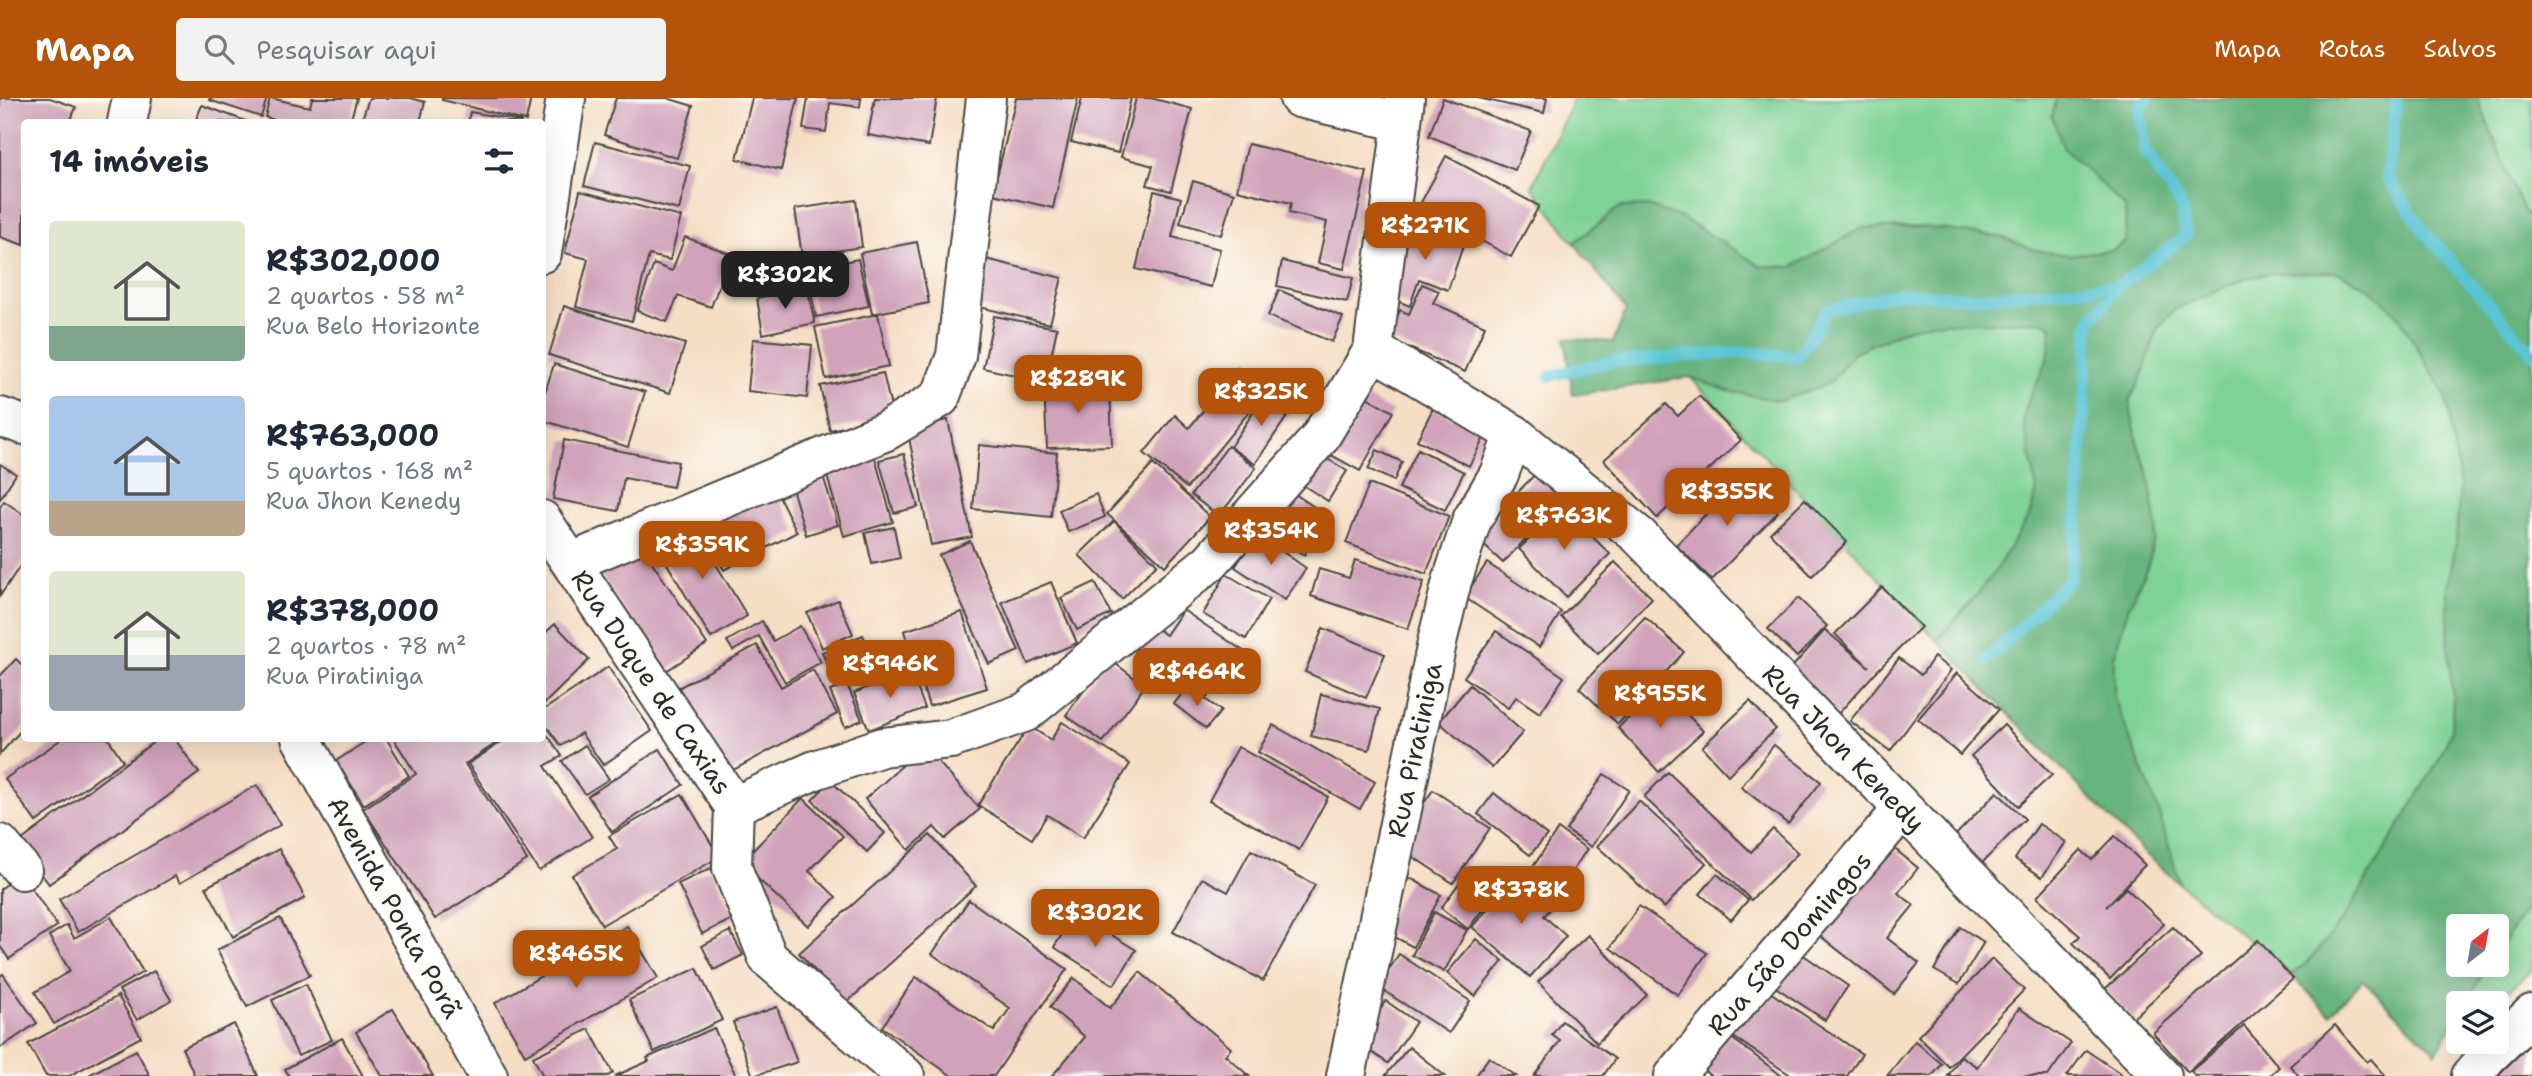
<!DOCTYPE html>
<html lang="pt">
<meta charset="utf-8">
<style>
:root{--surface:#fff;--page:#f2f2f3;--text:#1f2937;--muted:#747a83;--accent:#b45309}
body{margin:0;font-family:"Shantell Sans",sans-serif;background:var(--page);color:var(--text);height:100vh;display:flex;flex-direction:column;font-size:26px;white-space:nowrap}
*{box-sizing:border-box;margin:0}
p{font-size:23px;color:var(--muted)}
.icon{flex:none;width:38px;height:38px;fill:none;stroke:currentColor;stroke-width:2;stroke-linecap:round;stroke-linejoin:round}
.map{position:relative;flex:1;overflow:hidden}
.side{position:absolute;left:21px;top:21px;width:525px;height:623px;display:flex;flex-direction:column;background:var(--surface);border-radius:7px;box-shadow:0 7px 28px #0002}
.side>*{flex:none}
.needle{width:46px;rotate:31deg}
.buttons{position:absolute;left:2446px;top:816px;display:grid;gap:14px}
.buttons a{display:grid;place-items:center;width:63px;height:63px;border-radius:7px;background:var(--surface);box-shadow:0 7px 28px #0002;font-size:35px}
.price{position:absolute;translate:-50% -60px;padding:0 16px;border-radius:14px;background:var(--accent);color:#fff;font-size:23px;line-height:46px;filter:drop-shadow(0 2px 4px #0008)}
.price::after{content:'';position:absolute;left:50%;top:42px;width:21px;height:16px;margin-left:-10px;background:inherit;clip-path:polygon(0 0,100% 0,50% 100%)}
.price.on{background:#222;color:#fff}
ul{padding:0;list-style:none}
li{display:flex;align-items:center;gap:21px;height:175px;padding:0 28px}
li span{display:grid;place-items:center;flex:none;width:196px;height:140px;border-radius:7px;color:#555}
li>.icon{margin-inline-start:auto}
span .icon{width:84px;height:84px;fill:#fffc;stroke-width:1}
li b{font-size:30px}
h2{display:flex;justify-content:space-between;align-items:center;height:84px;padding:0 28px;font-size:30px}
header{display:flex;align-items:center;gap:42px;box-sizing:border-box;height:98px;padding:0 35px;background:var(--accent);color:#fff}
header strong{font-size:33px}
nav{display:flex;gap:38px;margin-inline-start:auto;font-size:24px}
.search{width:490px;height:63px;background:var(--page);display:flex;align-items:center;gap:18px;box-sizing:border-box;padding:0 24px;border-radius:7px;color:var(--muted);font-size:26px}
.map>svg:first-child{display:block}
.green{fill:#7fd295;stroke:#557e60;stroke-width:2}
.forest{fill:#67b47e;stroke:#497054;stroke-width:2}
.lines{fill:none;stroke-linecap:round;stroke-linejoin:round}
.stream{stroke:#5ac5d5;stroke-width:12}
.building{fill:#d0a3ba}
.minor-casing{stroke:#494642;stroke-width:42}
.minor{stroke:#fff;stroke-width:38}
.labels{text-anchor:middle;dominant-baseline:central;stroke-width:5;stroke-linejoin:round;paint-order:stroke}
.street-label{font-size:26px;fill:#2b2b2b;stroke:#fdfcf7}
</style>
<header>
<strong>Mapa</strong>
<div class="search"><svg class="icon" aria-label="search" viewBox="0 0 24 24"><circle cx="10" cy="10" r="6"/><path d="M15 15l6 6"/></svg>Pesquisar aqui</div>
<nav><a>Mapa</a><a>Rotas</a><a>Salvos</a></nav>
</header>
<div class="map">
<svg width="2532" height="978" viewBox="0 0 2532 978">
<rect width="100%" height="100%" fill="#fdfcf7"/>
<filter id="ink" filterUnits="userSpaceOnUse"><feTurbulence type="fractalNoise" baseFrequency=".0143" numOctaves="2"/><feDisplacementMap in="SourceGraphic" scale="14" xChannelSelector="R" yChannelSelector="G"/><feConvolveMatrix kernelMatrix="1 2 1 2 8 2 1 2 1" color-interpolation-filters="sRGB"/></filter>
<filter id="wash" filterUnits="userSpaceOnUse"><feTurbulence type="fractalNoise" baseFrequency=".00686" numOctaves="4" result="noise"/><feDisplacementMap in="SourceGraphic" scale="28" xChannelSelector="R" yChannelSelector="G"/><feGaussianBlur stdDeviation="1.57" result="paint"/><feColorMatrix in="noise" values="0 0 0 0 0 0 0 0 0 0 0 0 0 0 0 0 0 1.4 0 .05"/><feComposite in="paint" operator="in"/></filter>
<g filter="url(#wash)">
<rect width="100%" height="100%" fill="#f5dec4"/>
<g class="green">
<polygon points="1574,0 2057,0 2052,19 2100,85 2125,109 2126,143 2112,152 2069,157 2035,153 2001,139 1923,129 1862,130 1792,169 1761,168 1682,120 1620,109 1574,145 1532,89"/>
<polygon points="2477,0 2532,0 2532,121 2524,114"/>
<polygon points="2338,174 2367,189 2396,214 2446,298 2460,387 2456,444 2448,490 2449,561 2453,601 2451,633 2439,662 2344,820 2309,863 2291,877 2180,786 2158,712 2114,601 2114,559 2128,511 2148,467 2148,374 2138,347 2129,305 2144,273 2157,231 2175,211 2247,180 2271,175"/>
<polygon points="2017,223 2042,223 2052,228 2048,261 2030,298 2033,371 2037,393 2030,416 1997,470 1976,498 1937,542 1690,279 1728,293 1829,285 1855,254 1906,231 1932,225"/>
<polygon points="2532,802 2532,872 2494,905 2466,905 2489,866 2497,866 2497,853"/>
</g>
<polygon class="forest" points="2057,0 2477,0 2524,114 2532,122 2532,802 2497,853 2497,828 2459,828 2459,866 2489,866 2466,905 2459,905 2459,916 2436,955 2363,882 2330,916 2291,877 2309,863 2344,820 2439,662 2451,633 2453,601 2449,561 2448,490 2456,444 2460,387 2446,298 2396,214 2367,189 2338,174 2271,175 2247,180 2175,211 2157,231 2144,273 2129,304 2138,347 2148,374 2157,429 2148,467 2128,511 2114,559 2114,600 2158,712 2180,786 2142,753 1937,542 1976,498 1997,470 2030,416 2037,392 2023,320 2030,298 2048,261 2052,228 2042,223 1932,225 1906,231 1855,254 1830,285 1781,303 1728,293 1690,279 1573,297 1565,240 1613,244 1626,212 1574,145 1620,109 1648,108 1682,120 1761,168 1792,169 1862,130 1923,129 2001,139 2035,152 2069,157 2112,152 2126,144 2125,109 2064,51 2052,18"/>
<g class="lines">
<g class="stream">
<polyline points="2396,0 2387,79 2426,136 2532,255"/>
<polyline points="1551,278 1607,264 1748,254 1798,259 1827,212 1899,195 1974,200 2120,187 2186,138 2181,108 2145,52 2139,9 2148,0"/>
<polyline points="1987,562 2070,481 2077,421 2089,224 2120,187"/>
</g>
</g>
<g id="blocks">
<g class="building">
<polygon points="0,0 50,0 76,9 70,24 24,24 24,147 0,139"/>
<polygon points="210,0 267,0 261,19 209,2"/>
<polygon points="270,0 310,9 312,0 357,0 350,24 282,24 265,19"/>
<polygon points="369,0 410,0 425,4 420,24 361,24"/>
<polygon points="442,0 531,0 526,23 442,2"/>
<polygon points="616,0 667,0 693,8 677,60 604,37"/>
<polygon points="752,0 798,0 781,72 737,61"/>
<polygon points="808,0 861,0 860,9 830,5 826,34 803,31"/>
<polygon points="875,0 937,0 929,48 868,37"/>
<polygon points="1016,0 1078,0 1053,110 993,96"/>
<polygon points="1082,0 1131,0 1118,55 1071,44"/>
<polygon points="1136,0 1151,0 1192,11 1171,93 1147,87 1153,68 1121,59"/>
<polygon points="1443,0 1531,33 1515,72 1429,38"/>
<polygon points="1478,0 1547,0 1544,15"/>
<polygon points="202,7 248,24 195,24"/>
<polygon points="470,14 521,23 521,24 468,24"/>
<polygon points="595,44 690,68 679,112 584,88"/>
<polygon points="1248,46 1367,74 1344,171 1318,165 1327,124 1289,115 1291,105 1237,92"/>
<polygon points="1446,58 1539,108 1511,159 1419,108"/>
<polygon points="1193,83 1234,95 1221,137 1180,125"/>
<polygon points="580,93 681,119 670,162 649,157 632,223 576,209 588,161 565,155"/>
<polygon points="1154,93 1181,100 1172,139 1220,151 1211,189 1136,171"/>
<polygon points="856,102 862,149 802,158 795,111"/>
<polygon points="1413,125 1465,142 1448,192 1419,181 1410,208 1387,199"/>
<polygon points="685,139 731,156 711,209 678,198 667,224 637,213 654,166 672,173"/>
<polygon points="917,144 929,205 872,216 860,155"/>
<polygon points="858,161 869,208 816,219 806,172"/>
<polygon points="986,161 1062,180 1050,226 976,208"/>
<polygon points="1282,163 1353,180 1347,204 1277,188"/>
<polygon points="1422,186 1439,193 1433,205 1485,228 1465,274 1388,241 1400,212 1409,216"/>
<polygon points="807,190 815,225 763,236 757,200"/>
<polygon points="1279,192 1343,219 1332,244 1268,218"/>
<polygon points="564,208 685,246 670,295 549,257"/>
<polygon points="878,216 889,268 826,281 815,229"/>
<polygon points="994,218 1057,230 1046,284 983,270"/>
<polygon points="753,241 812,247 807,300 748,293"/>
<polygon points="554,266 645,294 628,349 542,322 542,304"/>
<polygon points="1238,270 1266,293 1187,390 1144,355 1175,317 1189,330"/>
<polygon points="883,275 893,318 830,332 820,288"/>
<polygon points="1110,285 1112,348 1047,350 1044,286"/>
<polygon points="1356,293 1393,314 1360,373 1322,352"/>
<polygon points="1267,294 1292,311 1255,366 1230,349"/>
<polygon points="1699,298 1741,342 1657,420 1604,362 1666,306 1678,318"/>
<polygon points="1433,310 1486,336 1469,368 1417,342"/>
<polygon points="948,322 972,439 931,447 907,330"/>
<polygon points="564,342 678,364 673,389 624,380 618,413 553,401"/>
<polygon points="979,347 1057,355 1051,419 973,411"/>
<polygon points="1228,348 1256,370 1219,418 1191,397"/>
<polygon points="1418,351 1464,374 1445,412 1399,390"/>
<polygon points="1313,352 1347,373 1328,403 1295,382"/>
<polygon points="1377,352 1402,364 1394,383 1368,371"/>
<polygon points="873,353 893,424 844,438 824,367"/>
<polygon points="904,356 918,409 894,415 879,362"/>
<polygon points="0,366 16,376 0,401"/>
<polygon points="1153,366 1210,419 1165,468 1107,416"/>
<polygon points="1541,370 1569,395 1503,465 1475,439"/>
<polygon points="821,371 838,427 806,437 789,380"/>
<polygon points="1742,379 1778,414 1712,482 1676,447"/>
<polygon points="1369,386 1449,418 1426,476 1346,445"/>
<polygon points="773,387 797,434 724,472 699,425"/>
<polygon points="1292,394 1329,419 1304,457 1267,433"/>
<polygon points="1096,396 1105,419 1068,434 1059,412"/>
<polygon points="1805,401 1847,444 1812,478 1770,435"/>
<polygon points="4,403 24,417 24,462 0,498 0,409"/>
<polygon points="1562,409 1610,456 1566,499 1519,451"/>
<polygon points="1114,423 1157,466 1122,501 1079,457"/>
<polygon points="692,426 747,518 711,540 656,447"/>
<polygon points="894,429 900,460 872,466 865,435"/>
<polygon points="1257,436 1306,470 1285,502 1235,469"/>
<polygon points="970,443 1019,553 989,566 939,457"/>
<polygon points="639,445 707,546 666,573 598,473"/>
<polygon points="1355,462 1424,484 1408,531 1311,498 1319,471 1349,480"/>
<polygon points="1615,464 1652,500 1598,556 1561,519"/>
<polygon points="1487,465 1561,514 1539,549 1464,499"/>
<polygon points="1226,476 1269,501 1246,541 1203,516"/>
<polygon points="1051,484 1077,545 1028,566 1002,504"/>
<polygon points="1095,484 1111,516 1077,532 1061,500"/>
<polygon points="1882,489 1921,529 1875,575 1837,617 1788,574 1825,532 1869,569 1835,536"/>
<polygon points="1798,500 1827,528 1797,559 1768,531"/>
<polygon points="838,502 853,536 822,550 807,515"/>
<polygon points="1183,512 1258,563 1244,584 1226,572 1207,599 1131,548 1147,524 1166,537"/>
<polygon points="962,514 987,590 929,608 904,533"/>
<polygon points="1645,519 1684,554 1618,626 1579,590"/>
<polygon points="762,523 773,543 800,528 821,564 785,584 759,538 733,553 727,543"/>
<polygon points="555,526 589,562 545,605 542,603 542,538"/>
<polygon points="1323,530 1385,556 1366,600 1305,574"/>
<polygon points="1496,533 1564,579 1540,615 1516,599 1508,610 1464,579"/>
<polygon points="863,537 876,570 835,586 822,554"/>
<polygon points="757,547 781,589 813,572 837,616 726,676 678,590"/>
<polygon points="1934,559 1951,572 1890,653 1850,623 1899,560 1921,577"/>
<polygon points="1108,560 1145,588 1103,644 1066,617"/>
<polygon points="16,561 24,569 24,629 0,656 0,578"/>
<polygon points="608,569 652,633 603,667 581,635 561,648 542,622 542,613"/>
<polygon points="910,572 925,610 869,632 854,595"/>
<polygon points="1957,575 1999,611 1960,657 1918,621"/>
<polygon points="847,586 862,622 845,629 830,593"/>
<polygon points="1470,587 1523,634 1492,670 1439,624"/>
<polygon points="1188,588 1221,613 1206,631 1174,606"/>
<polygon points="1661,589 1703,633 1659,674 1618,630"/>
<polygon points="1321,596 1380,611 1369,652 1311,638"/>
<polygon points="1750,603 1776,631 1728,677 1702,649"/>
<polygon points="1062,624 1130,666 1083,740 1047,717 1032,741 978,707 1029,628 1051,642"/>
<polygon points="1273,627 1375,684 1360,711 1258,654"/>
<polygon points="2004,627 2052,677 2018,708 1971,658"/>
<polygon points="542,629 562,658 545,668 592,739 539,773 468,666 508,640 542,640"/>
<polygon points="63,640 108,640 123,663 36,724 5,681"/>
<polygon points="159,640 174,640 199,675 49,786 18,745"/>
<polygon points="371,640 386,640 409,678 364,707 336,663"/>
<polygon points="398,640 504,640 465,666 527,762 435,821 363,711 416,676 395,643"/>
<polygon points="585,647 609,681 585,696 562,663"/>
<polygon points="1774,647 1821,684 1788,726 1741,689"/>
<polygon points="924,648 980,711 945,741 934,729 909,752 865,701"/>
<polygon points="1238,649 1328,699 1299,752 1209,703"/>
<polygon points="660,651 683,687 612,734 588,698"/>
<polygon points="1668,674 1751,754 1773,731 1798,755 1751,802 1644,699"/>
<polygon points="1604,676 1629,692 1591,749 1566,732"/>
<polygon points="831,683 885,735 867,754 812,702"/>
<polygon points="257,687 280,727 180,785 175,778 78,834 59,801"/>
<polygon points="1433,692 1490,730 1453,785 1395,747"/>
<polygon points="1997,694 2025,721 1979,768 1952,741"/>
<polygon points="1494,695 1547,737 1530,757 1478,716"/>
<polygon points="682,696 719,759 602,827 572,777 617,751 609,738"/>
<polygon points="803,700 843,738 809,773 836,799 808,828 741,765"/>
<polygon points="1639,703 1706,765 1664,810 1597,748"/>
<polygon points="2039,726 2066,744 2042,779 2015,761"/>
<polygon points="1558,731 1587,751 1554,801 1525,781"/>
<polygon points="930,737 976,788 845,906 799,855"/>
<polygon points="2115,738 2145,767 2106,809 2126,790 2164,826 2110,881 2073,845 2080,838 2037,799 2081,752 2092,762"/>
<polygon points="1885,743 1918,770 1898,795 1914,807 1887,840 1919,865 1894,896 1814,833"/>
<polygon points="279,751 305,800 233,839 206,789"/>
<polygon points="1251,752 1315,787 1263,883 1173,834 1202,780 1228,794"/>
<polygon points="711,770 735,820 702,836 678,786"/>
<polygon points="1468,773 1496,794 1468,831 1441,810"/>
<polygon points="22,776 57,828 9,861 0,848 0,791"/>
<polygon points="1717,776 1748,802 1731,822 1700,796"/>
<polygon points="1517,777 1553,808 1544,818 1566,838 1530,879 1472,829"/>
<polygon points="1410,780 1441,797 1413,849 1382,832"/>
<polygon points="969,802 1067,871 994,978 952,978 882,929 916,879 994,933 1010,910 932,856"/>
<polygon points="1639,808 1707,855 1678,897 1610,850"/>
<polygon points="1434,814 1467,832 1444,874 1412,857"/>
<polygon points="1076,815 1136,852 1114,887 1054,849"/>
<polygon points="111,819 143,874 54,926 35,894 70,873 49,838 67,827 74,840"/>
<polygon points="280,820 310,877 247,909 217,852"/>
<polygon points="627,828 658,880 525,957 495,905"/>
<polygon points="1960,829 1984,844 1959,886 1934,872"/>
<polygon points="2173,829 2201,858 2133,920 2105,891"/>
<polygon points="730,833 743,857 714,872 702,848"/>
<polygon points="1588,837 1647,897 1597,945 1538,884"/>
<polygon points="1476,841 1503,863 1475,898 1447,875"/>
<polygon points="2258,842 2293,881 2188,974 2153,935"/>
<polygon points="1792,849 1848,888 1825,922 1768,884"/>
<polygon points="1399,856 1470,903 1449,935 1378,889"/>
<polygon points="1992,861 2024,892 1949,969 1918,938"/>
<polygon points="697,870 722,922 654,954 629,902"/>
<polygon points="154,873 171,902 137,922 119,892"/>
<polygon points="1140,874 1231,950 1225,957 1249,978 1052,978 1085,939 1050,909 1074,880 1110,910"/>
<polygon points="3,876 37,925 0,950 0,878"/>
<polygon points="306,886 332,942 298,958 272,902"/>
<polygon points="1761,888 1862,956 1847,978 1792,978 1729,936"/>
<polygon points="118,898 141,939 69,978 46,978 28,946"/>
<polygon points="1386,903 1416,924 1388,965 1358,945"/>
<polygon points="777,909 797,964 753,978 733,924"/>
<polygon points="2019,910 2071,945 2048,978 1948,978 1961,958 1977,969"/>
<polygon points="393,911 433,978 382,978 356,934"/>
<polygon points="1562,923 1615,961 1603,978 1534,978 1560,943 1552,937"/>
<polygon points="234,926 258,978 195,978 182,950"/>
<polygon points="2335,927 2367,964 2371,961 2386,978 2299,978 2290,968"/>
<polygon points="2244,928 2279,969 2269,978 2195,978 2191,973"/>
<polygon points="714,930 736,978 615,978 649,963 647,960"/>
<polygon points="589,931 613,975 608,978 543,978 533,959"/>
<polygon points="1721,932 1782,978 1711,978 1695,966"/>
<polygon points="342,940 363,978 289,978 285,971"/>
<polygon points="1915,943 1942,966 1932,978 1887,978"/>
<polygon points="2532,944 2532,978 2497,978"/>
<polygon points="1409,949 1445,978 1385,978"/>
<polygon points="136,952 150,978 87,978"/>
<polygon points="2086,952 2124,978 2067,978"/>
<polygon points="1489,959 1516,978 1476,978"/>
</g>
</g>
</g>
<g filter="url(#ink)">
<use href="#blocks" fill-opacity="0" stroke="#494642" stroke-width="2"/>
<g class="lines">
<g class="minor-casing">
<g id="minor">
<polyline points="1299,0 1402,24"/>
<polyline points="127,24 132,0"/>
<polyline points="542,155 566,0"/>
<polyline points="1373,252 1514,336 1639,438 2162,978"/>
<polyline points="0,319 24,327"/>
<polyline points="542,422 734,708 732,770 768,860 905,978"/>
<polyline points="572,464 886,333 940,300 956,258 986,0"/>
<polyline points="301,640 488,978"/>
<polyline points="734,708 815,672 882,649 951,641 1026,614 1210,464 1319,341 1373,252 1405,0"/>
<polyline points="0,746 22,772"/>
<polyline points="1346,978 1438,540 1452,483 1472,422 1499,376 1514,336"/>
<polyline points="1674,978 1903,711"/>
<polyline points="2471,978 2488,958 2532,916"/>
</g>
</g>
<use href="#minor" class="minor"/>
</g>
</g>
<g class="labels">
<g class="street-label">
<text transform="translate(652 584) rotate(56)">Rua Duque de Caxias</text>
<text transform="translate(1844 650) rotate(46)">Rua Jhon Kenedy</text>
<text transform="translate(1414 652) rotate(-78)">Rua Piratiniga</text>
<text transform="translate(395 809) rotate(61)">Avenida Ponta Porã</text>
<text transform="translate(1789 845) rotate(-49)">Rua São Domingos</text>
</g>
</g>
</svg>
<div class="buttons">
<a><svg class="needle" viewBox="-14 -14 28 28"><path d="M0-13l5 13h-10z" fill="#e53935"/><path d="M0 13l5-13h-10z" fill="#747a83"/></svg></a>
<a><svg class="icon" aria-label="layers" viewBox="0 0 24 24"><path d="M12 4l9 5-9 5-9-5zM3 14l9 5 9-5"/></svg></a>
</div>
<b class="price" style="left:1425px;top:164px">R$271K</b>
<b class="price on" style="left:785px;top:213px">R$302K</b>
<b class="price" style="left:1078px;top:317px">R$289K</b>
<b class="price" style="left:1261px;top:330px">R$325K</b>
<b class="price" style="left:1727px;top:430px">R$355K</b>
<b class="price" style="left:1564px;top:454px">R$763K</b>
<b class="price" style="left:1271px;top:469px">R$354K</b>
<b class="price" style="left:702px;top:483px">R$359K</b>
<b class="price" style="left:890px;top:602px">R$946K</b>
<b class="price" style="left:1197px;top:610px">R$464K</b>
<b class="price" style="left:1660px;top:632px">R$955K</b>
<b class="price" style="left:1521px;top:828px">R$378K</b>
<b class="price" style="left:1095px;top:851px">R$302K</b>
<b class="price" style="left:576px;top:892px">R$465K</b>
<section class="side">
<h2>14 imóveis<svg class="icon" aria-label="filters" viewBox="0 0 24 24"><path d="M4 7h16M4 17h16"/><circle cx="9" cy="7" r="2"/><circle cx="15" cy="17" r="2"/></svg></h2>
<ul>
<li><span style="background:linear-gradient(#dfe7d0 75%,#7fa58c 0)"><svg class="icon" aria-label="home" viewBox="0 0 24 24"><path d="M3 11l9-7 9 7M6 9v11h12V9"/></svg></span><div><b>R$302,000</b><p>2 quartos · 58 m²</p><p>Rua Belo Horizonte</p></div></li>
<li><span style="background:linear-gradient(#a9c7e8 75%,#b9a48a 0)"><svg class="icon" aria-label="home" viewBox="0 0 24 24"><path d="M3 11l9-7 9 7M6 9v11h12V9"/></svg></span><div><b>R$763,000</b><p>5 quartos · 168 m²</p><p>Rua Jhon Kenedy</p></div></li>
<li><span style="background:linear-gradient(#dfe7d0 60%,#9aa5b1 0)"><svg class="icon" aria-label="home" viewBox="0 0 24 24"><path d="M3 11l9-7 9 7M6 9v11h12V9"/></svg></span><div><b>R$378,000</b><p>2 quartos · 78 m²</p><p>Rua Piratiniga</p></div></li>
</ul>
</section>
</div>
